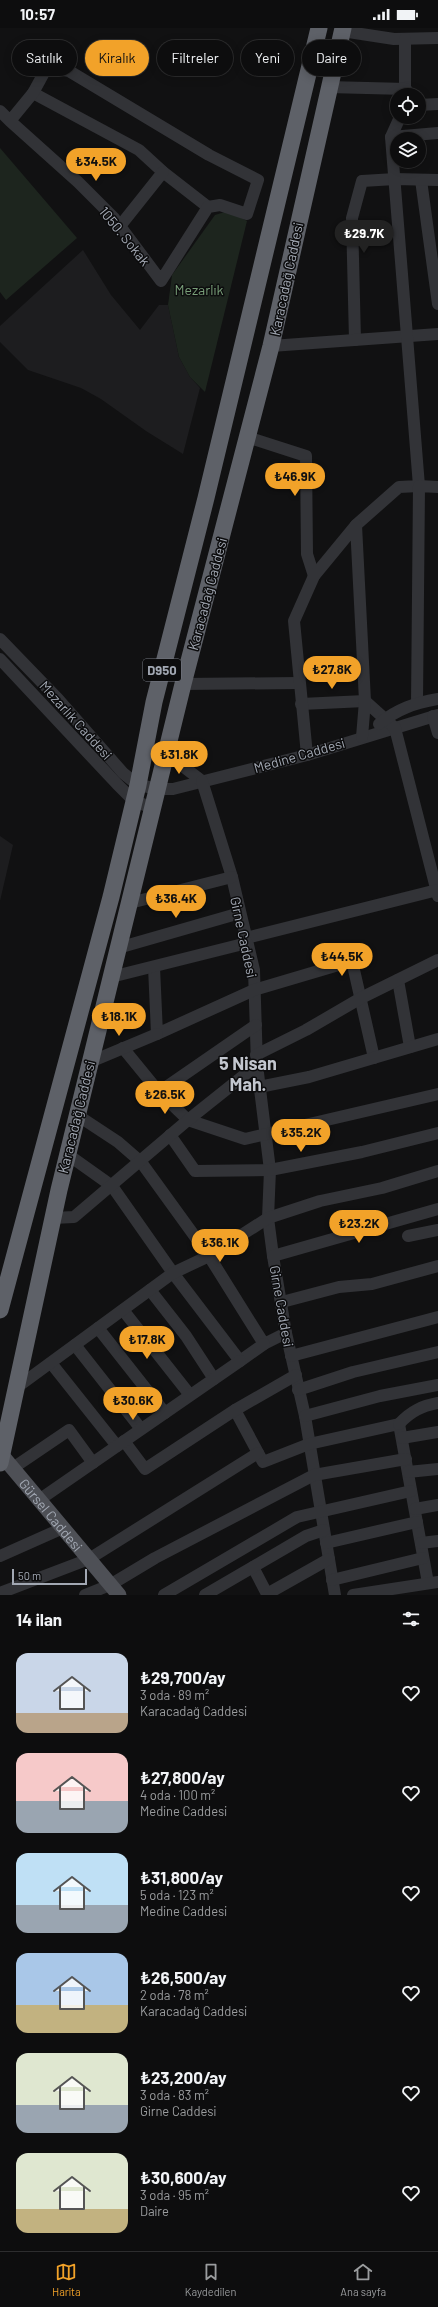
<!DOCTYPE html>
<html lang="tr">
<meta charset="utf-8">
<style>
:root{--surface:#0d0d0e;--page:#1b1b1c;--text:#f1f3f6;--muted:#9a9c9e;--line:#2d2d2e;--accent:#f2a229}
body{margin:0;font-family:Barlow,sans-serif;background:var(--page);color:var(--text);height:100vh;display:flex;flex-direction:column;font-size:15px;white-space:nowrap}
*{box-sizing:border-box;margin:0}
p{font-size:13px;color:var(--muted)}
.icon{flex:none;width:22px;height:22px;fill:none;stroke:currentColor;stroke-width:2;stroke-linecap:round;stroke-linejoin:round}
.map{position:relative;height:1567px;overflow:hidden}
.drawer{display:flex;flex-direction:column;background:var(--surface);flex:1}
.drawer>*{flex:none}
.hud{position:absolute;left:12px;top:12px;width:414px;height:36px;display:flex;gap:8px}
.tools{position:absolute;left:390px;top:60px;display:grid;gap:8px}
.tools a{display:grid;place-items:center;width:36px;height:36px;border-radius:50%;background:var(--surface);box-shadow:0 2px 10px #0003,0 0 0 1px var(--line);font-size:20px}
.scale{position:absolute;left:12px;bottom:10px;width:75px;box-sizing:border-box;padding-left:4px;border:2px solid #a2a8b3;border-top:0;font-size:11px;line-height:14px;white-space:nowrap;color:#a2a8b3;-webkit-text-stroke:3px #0c0c0d;paint-order:stroke}
.price{position:absolute;translate:-50% -34px;padding:0 9px;border-radius:14px;background:var(--accent);color:#111;font-size:13px;line-height:26px;filter:drop-shadow(0 1px 2px #0008)}
.price::after{content:'';position:absolute;left:50%;top:24px;width:12px;height:9px;margin-left:-6px;background:inherit;clip-path:polygon(0 0,100% 0,50% 100%)}
.price.active{background:#222;color:#fff}
ul{padding:0;list-style:none}
li{display:flex;align-items:center;gap:12px;height:100px;padding:0 16px}
li span{display:grid;place-items:center;flex:none;width:112px;height:80px;border-radius:12px;color:#555}
li>.icon{margin-inline-start:auto}
span .icon{width:48px;height:48px;fill:#fffc;stroke-width:1}
li b{font-size:17px}
h2{display:flex;justify-content:space-between;align-items:center;height:48px;padding:0 16px;font-size:17px}
.chip{padding:0 14px;border-radius:18px;background:var(--surface);box-shadow:0 2px 10px #0003,0 0 0 1px var(--line);font-size:14px;line-height:36px}
.chip.active{background:var(--accent);color:#111}
.status{display:flex;justify-content:space-between;align-items:center;height:28px;padding:0 20px;background:var(--surface);direction:ltr}
.status svg{height:11px;fill:currentColor}
.tab-bar{display:flex;justify-content:space-around;align-items:center;height:56px;border-top:1px solid var(--line);background:var(--surface);font-size:11px;color:var(--muted)}
.tab-bar a{display:grid;justify-items:center;gap:2px}
.tab-bar .active{color:var(--accent)}
.map>svg:first-child{display:block}
.built{fill:#1d1d1f}
.green{fill:#1d251e}
.lines{fill:none;stroke-linecap:round;stroke-linejoin:round}
.minor{stroke:#323337;stroke-width:12}
.major{stroke:#4e5056;stroke-width:15}
.highway{stroke:#5e6168;stroke-width:17}
.labels{text-anchor:middle;dominant-baseline:central;stroke-width:3;stroke-linejoin:round;paint-order:stroke}
.shield{fill:#0c0c0d;stroke:#757981;stroke-width:1}
.shield-label{font-size:13px;font-weight:bold;fill:#a2a8b3}
.street-label{font-size:14px;fill:#a2a8b3;stroke:#0c0c0d}
.park-label{font-size:14px;fill:#799f79;stroke:#0c0c0d}
.district-label{font-size:18px;font-weight:bold;fill:#c3c7cf;stroke:#0c0c0d}
</style>
<div class="status"><b>10:57</b><svg viewBox="0 0 49 12"><path d="M0 12V9h3v3zM5 12V6h3v6zM10 12V3h3v9zM15 12V0h3v12zM26 1h20v11H26zM47 4h2v5h-2z"/></svg></div>
<div class="map">
<svg width="438" height="1567" viewBox="0 0 438 1567">
<rect width="100%" height="100%" fill="#111112"/>
<g class="built">
<polygon points="83,222 111,267 140,302 159,277 168,277 179,329 190,349 200,360 183,426 146,403 101,371 81,360 28,342 0,314 0,298"/>
<polygon points="0,808 13,817 0,873"/>
</g>
<g class="green">
<polygon points="0,120 77,210 6,272 0,264"/>
<polygon points="228,183 247,193 205,364 190,349 179,329 168,277 172,247 215,187"/>
</g>
<g class="lines">
<g class="minor">
<polyline points="342,3 394,11 438,10"/>
<polyline points="405,11 405,67"/>
<polyline points="328,59 406,61"/>
<polyline points="33,65 139,122 163,144 208,179"/>
<polyline points="419,77 438,76"/>
<polyline points="0,83 10,93 78,154 114,190 161,253 208,179 220,177 247,186 258,152 209,127 69,43 54,40 45,43 33,65 10,93"/>
<polyline points="391,109 438,105"/>
<polyline points="421,152 438,276"/>
<polyline points="120,198 163,144"/>
<polyline points="355,312 352,190 362,153 395,151 438,152"/>
<polyline points="271,318 438,306"/>
<polyline points="247,409 306,428 307,526 314,548"/>
<polyline points="356,497 399,459 419,458 391,109 400,89"/>
<polyline points="0,611 58,671 123,745 138,757 159,761 173,761 307,727 438,687"/>
<polyline points="0,631 117,756 134,773 153,780"/>
<polyline points="183,656 299,655"/>
<polyline points="417,675 419,458 438,459"/>
<polyline points="301,676 365,673 395,700 438,868"/>
<polyline points="433,688 438,705"/>
<path d="M 379,696 C 397,681 415,675 438,671"/>
<polyline points="169,720 176,733 202,753"/>
<polyline points="307,727 294,593 314,548 356,497 365,673 362,709"/>
<polyline points="202,753 232,849 254,942 257,1037 270,1142 268,1190 273,1228 286,1305 305,1388 335,1567"/>
<polyline points="130,875 232,849"/>
<polyline points="246,910 437,862"/>
<polyline points="118,920 240,885"/>
<polyline points="154,939 157,1006 254,962 352,933 374,1030"/>
<polyline points="111,949 247,915"/>
<polyline points="398,952 410,1019"/>
<polyline points="123,1020 159,1064 256,997"/>
<polyline points="256,1027 306,1002 361,970 438,932"/>
<polyline points="90,1034 157,1006"/>
<polyline points="259,1059 309,1049 438,1011"/>
<polyline points="159,1064 188,1092 245,1111 438,1066"/>
<polyline points="77,1087 118,1114 141,1134 209,1228 264,1316 286,1305"/>
<polyline points="170,1107 195,1143 270,1142 362,1124 438,1105"/>
<polyline points="67,1126 112,1158 173,1245 240,1333 264,1316"/>
<polyline points="53,1190 74,1189 188,1092 257,1037"/>
<polyline points="408,1208 438,1202"/>
<polyline points="273,1228 438,1181"/>
<polyline points="150,1262 186,1308 214,1351"/>
<polyline points="282,1274 339,1259 372,1256 438,1238"/>
<polyline points="123,1282 190,1367"/>
<polyline points="98,1300 165,1385"/>
<polyline points="75,1317 141,1401"/>
<polyline points="291,1328 438,1289"/>
<polyline points="51,1335 117,1418"/>
<polyline points="16,1360 173,1245 209,1228 268,1190 320,1173 382,1160 438,1143"/>
<polyline points="298,1362 353,1344 438,1324"/>
<polyline points="235,1382 263,1434 309,1416 399,1396 428,1555"/>
<polyline points="305,1388 380,1368 438,1357"/>
<path d="M 399,1396 C 411,1383 422,1378 438,1375"/>
<polyline points="402,1410 438,1404"/>
<polyline points="124,1413 145,1441 235,1382 296,1347"/>
<polyline points="13,1440 69,1402 93,1435"/>
<polyline points="408,1444 438,1441"/>
<polyline points="39,1472 240,1333"/>
<polyline points="415,1481 438,1477"/>
<polyline points="326,1515 417,1494"/>
<polyline points="421,1515 438,1513"/>
<polyline points="0,1528 63,1500"/>
<polyline points="253,1539 267,1566 329,1531"/>
<polyline points="332,1552 423,1530"/>
<polyline points="0,1565 89,1531 258,1425"/>
<polyline points="85,1567 110,1557 155,1530 314,1447 406,1431"/>
<polyline points="164,1567 297,1489 411,1463"/>
<polyline points="205,1567 306,1508 324,1502"/>
<polyline points="353,1567 438,1554"/>
</g>
<path class="major" id="s1" d="M 0,1425 L 119,1567"/>
<g class="highway">
<polyline points="0,1282 111,869 138,757 154,674 206,470 319,0"/>
<polyline points="0,1435 59,1162 183,656 271,318 343,0"/>
</g>
</g>
<g class="labels">
<rect class="shield" x="143" y="631" width="38" height="22" rx="3"/>
<g class="shield-label">
<text x="162" y="642">D950</text>
</g>
<g class="street-label">
<text transform="translate(125 208) rotate(51)">1050. Sokak</text>
<text transform="translate(286 251) rotate(-78)">Karacadağ Caddesi</text>
<text transform="translate(207 566) rotate(-75)">Karacadağ Caddesi</text>
<text transform="translate(76 692) rotate(48)">Mezarlık Caddesi</text>
<text transform="translate(299 727) rotate(-16)">Medine Caddesi</text>
<text transform="translate(244 909) rotate(78)">Girne Caddesi</text>
<text transform="translate(76 1089) rotate(-76)">Karacadağ Caddesi</text>
<text transform="translate(282 1278) rotate(80)">Girne Caddesi</text>
<text stroke="none"><textPath href="#s1" startOffset="80">Gürsel Caddesi</textPath></text>
</g>
<g class="park-label">
<text x="199" y="261">Mezarlık</text>
</g>
<g class="district-label">
<text x="248" y="1035">5 Nisan<tspan x="248" dy="21">Mah.</tspan></text>
</g>
</g>
</svg>
<div class="tools">
<a><svg class="icon" aria-label="locate" viewBox="0 0 24 24"><circle cx="12" cy="12" r="6"/><path d="M12 2v4M12 18v4M2 12h4M18 12h4"/></svg></a>
<a><svg class="icon" aria-label="layers" viewBox="0 0 24 24"><path d="M12 4l9 5-9 5-9-5zM3 14l9 5 9-5"/></svg></a>
</div>
<div class="scale">50 m</div>
<b class="price" style="left:96px;top:154px">₺34.5K</b>
<b class="price active" style="left:364px;top:226px">₺29.7K</b>
<b class="price" style="left:295px;top:469px">₺46.9K</b>
<b class="price" style="left:332px;top:662px">₺27.8K</b>
<b class="price" style="left:179px;top:747px">₺31.8K</b>
<b class="price" style="left:176px;top:891px">₺36.4K</b>
<b class="price" style="left:342px;top:949px">₺44.5K</b>
<b class="price" style="left:119px;top:1009px">₺18.1K</b>
<b class="price" style="left:165px;top:1087px">₺26.5K</b>
<b class="price" style="left:301px;top:1125px">₺35.2K</b>
<b class="price" style="left:359px;top:1216px">₺23.2K</b>
<b class="price" style="left:220px;top:1235px">₺36.1K</b>
<b class="price" style="left:147px;top:1332px">₺17.8K</b>
<b class="price" style="left:133px;top:1393px">₺30.6K</b>
<div class="hud">
<a class="chip">Satılık</a>
<a class="chip active">Kiralık</a>
<a class="chip">Filtreler</a>
<a class="chip">Yeni</a>
<a class="chip">Daire</a>
</div>
</div>
<section class="drawer">
<h2>14 ilan<svg class="icon" aria-label="filters" viewBox="0 0 24 24"><path d="M4 7h16M4 17h16"/><circle cx="9" cy="7" r="2"/><circle cx="15" cy="17" r="2"/></svg></h2>
<ul>
<li><span style="background:linear-gradient(#c9d6e8 75%,#b9a48a 0)"><svg class="icon" aria-label="home" viewBox="0 0 24 24"><path d="M3 11l9-7 9 7M6 9v11h12V9"/></svg></span><div><b>₺29,700/ay</b><p>3 oda · 89 m²</p><p>Karacadağ Caddesi</p></div><svg class="icon" aria-label="heart" viewBox="0 0 24 24"><path d="M12 20l-8-8c-3-5 5-10 8-4 3-6 11-1 8 4z"/></svg></li>
<li><span style="background:linear-gradient(#f6c9c9 60%,#9aa5b1 0)"><svg class="icon" aria-label="home" viewBox="0 0 24 24"><path d="M3 11l9-7 9 7M6 9v11h12V9"/></svg></span><div><b>₺27,800/ay</b><p>4 oda · 100 m²</p><p>Medine Caddesi</p></div><svg class="icon" aria-label="heart" viewBox="0 0 24 24"><path d="M12 20l-8-8c-3-5 5-10 8-4 3-6 11-1 8 4z"/></svg></li>
<li><span style="background:linear-gradient(#bfe0f5 65%,#9aa5b1 0)"><svg class="icon" aria-label="home" viewBox="0 0 24 24"><path d="M3 11l9-7 9 7M6 9v11h12V9"/></svg></span><div><b>₺31,800/ay</b><p>5 oda · 123 m²</p><p>Medine Caddesi</p></div><svg class="icon" aria-label="heart" viewBox="0 0 24 24"><path d="M12 20l-8-8c-3-5 5-10 8-4 3-6 11-1 8 4z"/></svg></li>
<li><span style="background:linear-gradient(#a9c7e8 65%,#c2b280 0)"><svg class="icon" aria-label="home" viewBox="0 0 24 24"><path d="M3 11l9-7 9 7M6 9v11h12V9"/></svg></span><div><b>₺26,500/ay</b><p>2 oda · 78 m²</p><p>Karacadağ Caddesi</p></div><svg class="icon" aria-label="heart" viewBox="0 0 24 24"><path d="M12 20l-8-8c-3-5 5-10 8-4 3-6 11-1 8 4z"/></svg></li>
<li><span style="background:linear-gradient(#dfe7d0 65%,#9aa5b1 0)"><svg class="icon" aria-label="home" viewBox="0 0 24 24"><path d="M3 11l9-7 9 7M6 9v11h12V9"/></svg></span><div><b>₺23,200/ay</b><p>3 oda · 83 m²</p><p>Girne Caddesi</p></div><svg class="icon" aria-label="heart" viewBox="0 0 24 24"><path d="M12 20l-8-8c-3-5 5-10 8-4 3-6 11-1 8 4z"/></svg></li>
<li><span style="background:linear-gradient(#dfe7d0 70%,#c2b280 0)"><svg class="icon" aria-label="home" viewBox="0 0 24 24"><path d="M3 11l9-7 9 7M6 9v11h12V9"/></svg></span><div><b>₺30,600/ay</b><p>3 oda · 95 m²</p><p>Daire</p></div><svg class="icon" aria-label="heart" viewBox="0 0 24 24"><path d="M12 20l-8-8c-3-5 5-10 8-4 3-6 11-1 8 4z"/></svg></li>
</ul>
</section>
<nav class="tab-bar">
<a class="active"><svg class="icon" aria-label="map" viewBox="0 0 24 24"><path d="M3 6l6-2 6 2 6-2v14l-6 2-6-2-6 2zM9 4v14M15 6v14"/></svg>Harita</a>
<a><svg class="icon" aria-label="saved" viewBox="0 0 24 24"><path d="M7 4h10v16l-5-4-5 4z"/></svg>Kaydedilen</a>
<a><svg class="icon" aria-label="home" viewBox="0 0 24 24"><path d="M3 11l9-7 9 7M6 9v11h12V9"/></svg>Ana sayfa</a>
</nav>
